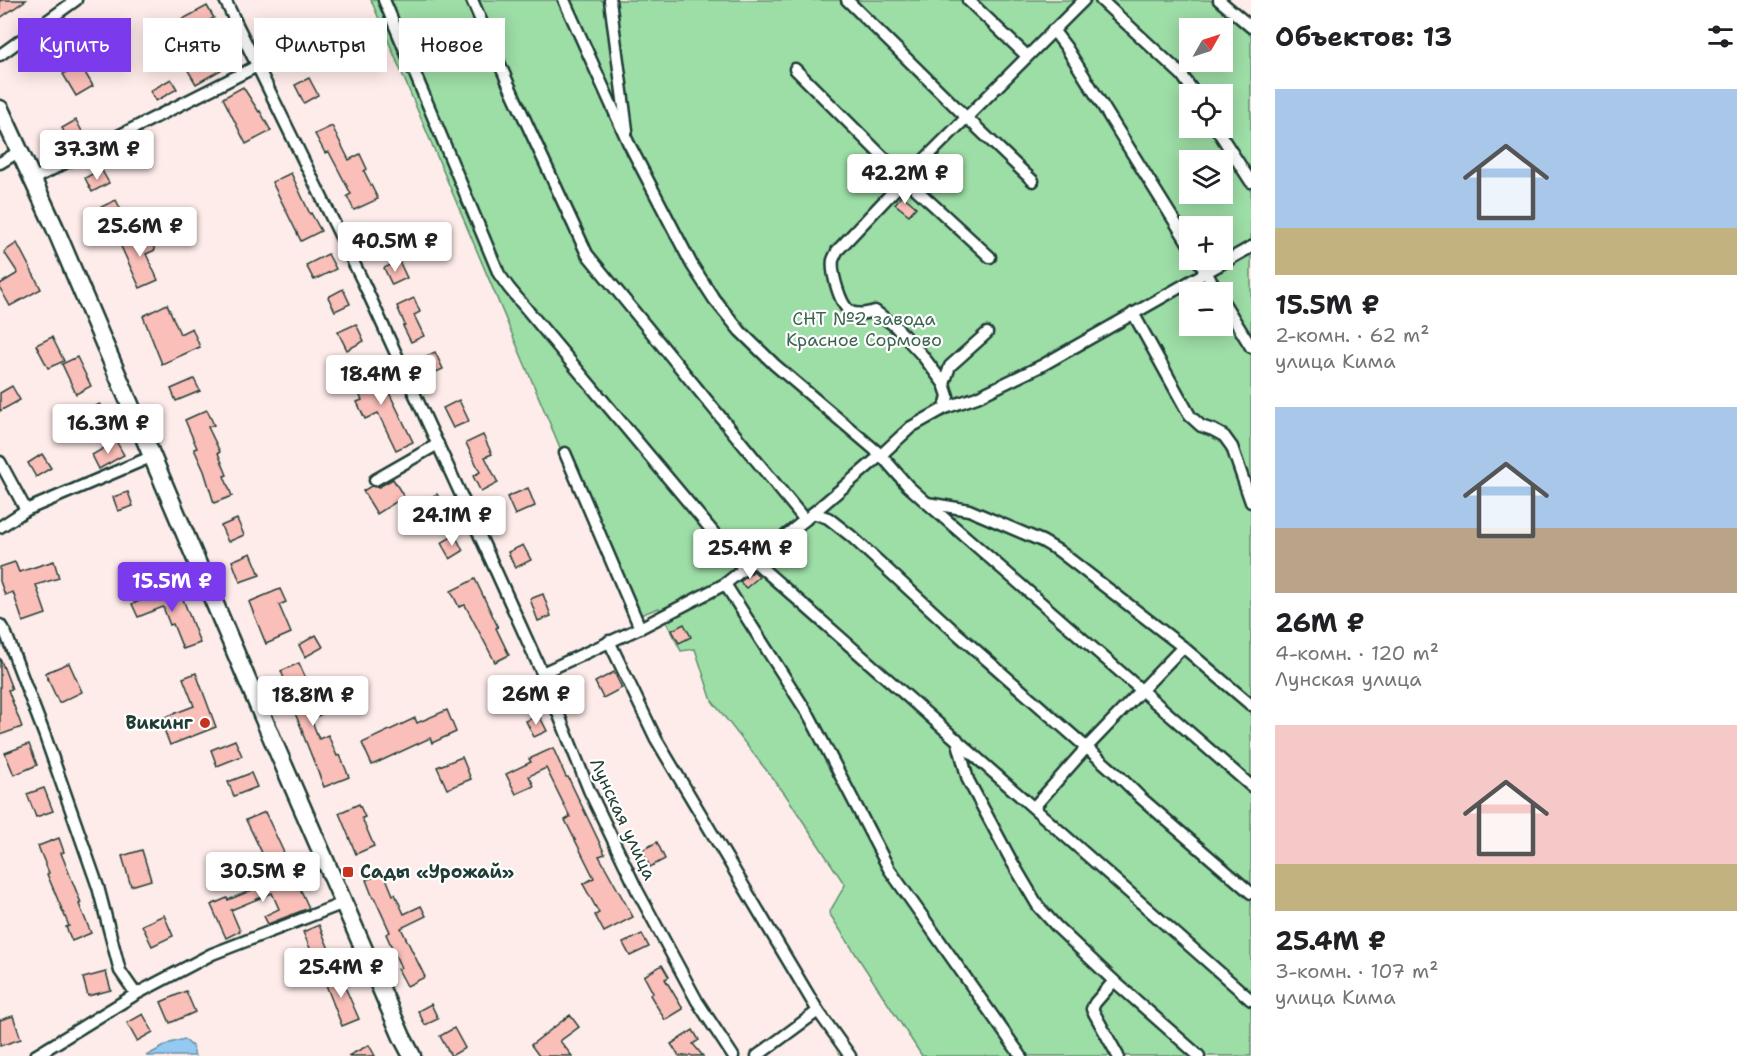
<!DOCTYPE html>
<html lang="ru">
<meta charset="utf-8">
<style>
:root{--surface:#fff;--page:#f2f2f2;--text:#202124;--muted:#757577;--accent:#7c3aed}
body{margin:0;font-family:"Shantell Sans",sans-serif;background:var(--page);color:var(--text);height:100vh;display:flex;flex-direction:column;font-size:22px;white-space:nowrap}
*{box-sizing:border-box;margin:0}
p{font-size:20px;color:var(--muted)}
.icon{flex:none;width:33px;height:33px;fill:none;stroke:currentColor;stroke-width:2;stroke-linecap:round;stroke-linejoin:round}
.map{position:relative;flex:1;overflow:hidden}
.side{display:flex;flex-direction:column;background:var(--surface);width:510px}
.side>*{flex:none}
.hud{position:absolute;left:18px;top:18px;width:570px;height:54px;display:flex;gap:12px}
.needle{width:39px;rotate:51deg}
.buttons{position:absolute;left:1179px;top:18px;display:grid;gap:12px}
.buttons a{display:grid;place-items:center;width:54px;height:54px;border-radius:0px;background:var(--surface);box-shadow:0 3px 15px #0003;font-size:30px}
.price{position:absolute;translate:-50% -51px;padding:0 14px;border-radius:6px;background:#fff;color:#222;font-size:20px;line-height:39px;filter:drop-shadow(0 2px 3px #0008)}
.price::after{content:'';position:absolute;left:50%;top:36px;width:18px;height:14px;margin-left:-9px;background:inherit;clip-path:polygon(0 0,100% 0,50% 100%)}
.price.active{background:var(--accent);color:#fff}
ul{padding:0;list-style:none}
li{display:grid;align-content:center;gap:12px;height:318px;padding:0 24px}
li span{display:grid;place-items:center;height:186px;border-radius:0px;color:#555}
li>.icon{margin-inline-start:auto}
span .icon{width:108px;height:108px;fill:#fffc;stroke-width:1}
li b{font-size:26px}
h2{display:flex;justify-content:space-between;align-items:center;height:72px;padding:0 24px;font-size:26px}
.tag{padding:0 21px;border-radius:0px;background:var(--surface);box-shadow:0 3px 15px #0003;font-size:21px;line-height:54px}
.tag.active{background:var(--accent);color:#fff}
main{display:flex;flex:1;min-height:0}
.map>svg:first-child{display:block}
.green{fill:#9ddda6;stroke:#5e8d6d;stroke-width:1.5;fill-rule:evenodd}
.water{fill:#94c9f2;stroke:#6591a6;stroke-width:1.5}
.building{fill:#fbbfb9;stroke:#1f3d34;stroke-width:1.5}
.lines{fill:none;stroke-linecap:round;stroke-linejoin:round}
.street-casing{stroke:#1f3d34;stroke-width:15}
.primary-casing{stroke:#1f3d34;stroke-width:21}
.street{stroke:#fff;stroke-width:10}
.primary{stroke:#fff;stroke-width:16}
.poi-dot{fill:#c8321e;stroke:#fff;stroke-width:2}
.labels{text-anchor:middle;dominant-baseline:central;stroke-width:4.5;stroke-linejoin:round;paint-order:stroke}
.park-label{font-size:18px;fill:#3e6550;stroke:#fff}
.poi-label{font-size:18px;font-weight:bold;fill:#1f3d34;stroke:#fff;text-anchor:end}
.street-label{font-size:18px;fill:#1f3d34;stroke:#fff}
</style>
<main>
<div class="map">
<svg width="1251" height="1056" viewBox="0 0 1251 1056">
<rect width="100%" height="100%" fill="#feecea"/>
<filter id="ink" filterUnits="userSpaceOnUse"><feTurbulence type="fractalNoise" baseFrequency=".0167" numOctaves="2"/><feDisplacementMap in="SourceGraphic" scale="12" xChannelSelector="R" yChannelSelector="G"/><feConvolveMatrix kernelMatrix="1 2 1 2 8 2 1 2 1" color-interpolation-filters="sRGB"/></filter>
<g filter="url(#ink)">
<path class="green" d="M 371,0 L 1210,0 L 1251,36 L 1251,1056 L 922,1056 L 829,913 L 845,885 L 785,794 L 712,701 L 695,649 L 681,651 L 659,608 L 632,618 ZM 1190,28 L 1222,28 L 1222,62 L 1190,62 ZM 1190,94 L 1222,94 L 1222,128 L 1190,128 ZM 1190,160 L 1222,160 L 1222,194 L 1190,194 ZM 1190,226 L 1222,226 L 1222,260 L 1190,260 ZM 1190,292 L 1222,292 L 1222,326 L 1190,326 Z"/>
<polygon class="water" points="184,1039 192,1046 195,1056 146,1056 170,1043"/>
<g class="building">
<polygon points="0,0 26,0 0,18"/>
<polygon points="207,6 214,18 187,32 181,20"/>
<polygon points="283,17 291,31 272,41 264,27"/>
<polygon points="226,45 235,62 196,84 186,67"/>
<polygon points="33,46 41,57 30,65 22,53"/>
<polygon points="294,52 299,61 284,68 280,59"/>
<polygon points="80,64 93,86 76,96 63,74"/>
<polygon points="309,78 318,95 304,103 295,85"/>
<polygon points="171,79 177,89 156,101 150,91"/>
<polygon points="243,87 259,112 260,111 271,131 246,144 223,98"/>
<polygon points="76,120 87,141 73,148 62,128"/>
<polygon points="332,126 349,160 360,154 367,169 364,171 378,199 354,210 347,196 351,194 329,152 325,153 315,134"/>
<polygon points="101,169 109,183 92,192 85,178"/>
<polygon points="291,173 310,214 311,213 321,231 301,241 272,182"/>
<polygon points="902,195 916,207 909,215 895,204"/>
<polygon points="116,200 124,216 109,224 101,207"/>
<polygon points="146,230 155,250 146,254 158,280 140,288 119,242"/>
<polygon points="17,243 41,289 10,306 0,288 0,284 18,273 4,252"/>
<polygon points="328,254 336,269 314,280 306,265"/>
<polygon points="399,261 407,278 392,285 384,268"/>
<polygon points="343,289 350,304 335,311 328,297"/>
<polygon points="414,298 420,312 414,315 424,336 411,342 403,326 405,325 397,306"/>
<polygon points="167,304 180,334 192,328 200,347 162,364 143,316"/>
<polygon points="356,324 364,341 347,350 338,332"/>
<polygon points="52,337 64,361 48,368 36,345"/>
<polygon points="435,352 443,369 425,377 418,360"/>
<polygon points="77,357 91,386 76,394 62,364"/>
<polygon points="376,366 413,442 396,450 378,413 365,419 357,402 362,400 351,378"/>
<polygon points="194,379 200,391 176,401 171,389"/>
<polygon points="12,386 20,400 0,411 0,393"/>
<polygon points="459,400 469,421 453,428 443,408"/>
<polygon points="100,404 107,419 87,429 80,413"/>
<polygon points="207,410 214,425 208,427 220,452 218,453 227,475 224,476 232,496 214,503 204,471 194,449 197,448 185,420"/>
<polygon points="483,435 492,454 485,457 498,483 481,492 473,476 480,472 466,443"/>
<polygon points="116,441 124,455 99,469 92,455"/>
<polygon points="42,454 51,468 36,477 28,463"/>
<polygon points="393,479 404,497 377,514 363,491 371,486 379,487"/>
<polygon points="528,488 535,506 515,515 507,497"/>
<polygon points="128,492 133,506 118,511 113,497"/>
<polygon points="437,494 448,514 429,525 418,504"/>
<polygon points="237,519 244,535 228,542 221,526"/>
<polygon points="455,535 463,551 450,559 441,543"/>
<polygon points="523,545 531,560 515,568 508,552"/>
<polygon points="251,553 260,575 240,582 232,561"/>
<polygon points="54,561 59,578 36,585 46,614 23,622 13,592 5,595 0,581 0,567 15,562 19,572"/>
<polygon points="754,571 759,577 746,588 740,582"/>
<polygon points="475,579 498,627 496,628 509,655 495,662 465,605 459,607 451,591"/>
<polygon points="180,584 185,598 183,599 200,643 183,649 173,624 170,625 163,607 138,617 132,604"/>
<polygon points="280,589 286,602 279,605 291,633 266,644 249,602"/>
<polygon points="543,594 551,616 538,621 530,599"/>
<polygon points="684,624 691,637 679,643 672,630"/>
<polygon points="316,635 323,647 305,657 299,645"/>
<polygon points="0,658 12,689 8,690 22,727 0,735"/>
<polygon points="69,663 82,692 59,703 45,673"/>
<polygon points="299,663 322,714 311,719 319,739 328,735 337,756 340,755 349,777 324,787 302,732 303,732 288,697 291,695 281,671"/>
<polygon points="614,672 622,688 603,698 595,682"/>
<polygon points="196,673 216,727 170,745 160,719 194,706 183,678"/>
<polygon points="527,679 534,693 518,700 511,686"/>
<polygon points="447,710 456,732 432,743 430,738 372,765 362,743 415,718 417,723"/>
<polygon points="539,715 547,731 534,737 526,721"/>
<polygon points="235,740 242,756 217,766 211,750"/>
<polygon points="29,744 37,765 14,775 5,753"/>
<polygon points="553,748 566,777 568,777 605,854 599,856 633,917 604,932 595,915 599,913 583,884 594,878 565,820 570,817 546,768 529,776 534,786 516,794 506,774 531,762 529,759"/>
<polygon points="462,757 471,779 447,789 437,767"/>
<polygon points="251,773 257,787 234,796 228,782"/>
<polygon points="44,788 53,811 36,817 27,794"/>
<polygon points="359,804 365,817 362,818 374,846 356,854 339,813"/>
<polygon points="265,812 286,857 268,865 246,820"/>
<polygon points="59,838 64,852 61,853 81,903 79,904 91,933 72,941 66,927 69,926 47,874 49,873 38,846"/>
<polygon points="657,842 665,859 650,867 642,850"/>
<polygon points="142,850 151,880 131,886 122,856"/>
<polygon points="293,873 309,908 268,924 264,916 279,909 272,893 231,910 240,931 226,938 211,905 227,898 228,900"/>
<polygon points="384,873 393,895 395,894 404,914 421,906 426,916 401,928 425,977 407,986 398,969 401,968 386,934 390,932 374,897 373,898 366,880"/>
<polygon points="164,915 173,936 152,946 142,925"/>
<polygon points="319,925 331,954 315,960 303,932"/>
<polygon points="642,934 649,947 630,956 623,943"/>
<polygon points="662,965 669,977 665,979 683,1009 665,1020 650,995 653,993 644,976"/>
<polygon points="338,971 359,1019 342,1026 323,977"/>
<polygon points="106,972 111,990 88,996 83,978"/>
<polygon points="186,991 195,1012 170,1023 161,1002"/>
<polygon points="431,1004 438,1019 425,1025 418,1011"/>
<polygon points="143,1014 153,1032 137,1041 127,1023"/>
<polygon points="570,1015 579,1027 560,1041 572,1056 539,1056 531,1045"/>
<polygon points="13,1016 21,1039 0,1046 0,1020"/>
<polygon points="454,1028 465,1048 451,1056 440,1036"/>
<polygon points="693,1030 699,1040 693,1044 703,1056 679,1056 671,1044"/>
<polygon points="369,1045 375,1056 348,1056"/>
</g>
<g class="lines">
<g class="street-casing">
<g id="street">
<polyline points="225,0 363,282 490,558 542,673 589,790 637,890 697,1001 733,1056"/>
<polyline points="384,0 499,274 509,288 744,569"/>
<polyline points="472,0 508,83 587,254 805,520"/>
<polyline points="564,0 628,142 692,265 714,299 740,331 775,365 881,455 908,486 927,503 1251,786"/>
<polyline points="610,0 627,130"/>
<polyline points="847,0 966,117 1033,181"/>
<polyline points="968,0 1027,56"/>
<polyline points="1101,0 1182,75 1195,94"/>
<polyline points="1219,0 1251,27"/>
<polyline points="1053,30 1066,47 1190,246"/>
<polyline points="0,55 76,0"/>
<polyline points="795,69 905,179 990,257"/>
<polyline points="1216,128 1251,182"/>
<polyline points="0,163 20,151"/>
<polyline points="33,179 257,66"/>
<polyline points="1198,260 1218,292"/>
<polyline points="1222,300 1251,347"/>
<polyline points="1133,313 1190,416 1201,426 1213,430 1224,436 1232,447 1251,502"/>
<polyline points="944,384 950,366 987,333"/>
<path d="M 945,408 L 948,396 L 944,384 L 922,355 L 895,326 L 875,311 C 868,313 858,315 851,312 C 840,306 831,272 833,260 C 834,257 836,254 837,251 L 905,179 L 1084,0"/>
<polyline points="565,453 640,628"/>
<polyline points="0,462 26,510"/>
<polyline points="375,480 438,444"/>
<polyline points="927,503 969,510 1042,541 1059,551 1183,647 1251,705"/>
<polyline points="813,513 828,518 851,536 953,630 1121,778 1140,797 1251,893"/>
<polyline points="0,527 26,510 153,456"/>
<polyline points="754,561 1251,1000"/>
<polyline points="725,584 810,717 889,869 1021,1056"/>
<polyline points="0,625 6,634 45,736 98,887 120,971 136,994"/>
<polyline points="609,641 656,739 818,1011 850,1056"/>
<polyline points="542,673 640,628 725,584 805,520 881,455 911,427 945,408 977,397 1041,366 1251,247"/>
<polyline points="957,739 968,780 1012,862 1038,906 1057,927 1114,981 1199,1056"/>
<polyline points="1034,807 1086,748 1183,647"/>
<polyline points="1114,981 1095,1003 1092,1009 1118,1056"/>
<polyline points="35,1056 136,994 212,954 344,903"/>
<polyline points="757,1056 818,1011"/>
</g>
</g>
<g class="primary-casing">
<polyline id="primary" points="0,109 55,228 274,743 402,1037 412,1056"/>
</g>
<use href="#street" class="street"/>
<use href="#primary" class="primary"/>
</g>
</g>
<g class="poi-dot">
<circle cx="205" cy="723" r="6"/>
<rect x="342" y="866" width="12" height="12" rx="3"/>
</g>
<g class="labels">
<g class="park-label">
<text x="864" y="319">СНТ №2 завода<tspan x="864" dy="21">Красное Сормово</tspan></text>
</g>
<g class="poi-label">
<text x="193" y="723">Викинг</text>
<text x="360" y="872" text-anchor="start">Сады «Урожай»</text>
</g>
<g class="street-label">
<text transform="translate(623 819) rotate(65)">Лунская улица</text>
</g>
</g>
</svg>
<div class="buttons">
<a><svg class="needle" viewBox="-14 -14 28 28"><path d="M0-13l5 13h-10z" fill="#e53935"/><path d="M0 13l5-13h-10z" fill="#757577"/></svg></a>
<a><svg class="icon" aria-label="locate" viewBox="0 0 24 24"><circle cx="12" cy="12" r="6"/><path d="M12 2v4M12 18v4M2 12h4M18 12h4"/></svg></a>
<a><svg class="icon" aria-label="layers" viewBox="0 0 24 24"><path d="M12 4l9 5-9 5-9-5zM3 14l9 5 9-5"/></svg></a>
<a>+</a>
<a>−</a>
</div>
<b class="price" style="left:97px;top:181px">37.3M ₽</b>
<b class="price" style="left:905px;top:205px">42.2M ₽</b>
<b class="price" style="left:140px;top:258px">25.6M ₽</b>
<b class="price" style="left:395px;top:273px">40.5M ₽</b>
<b class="price" style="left:381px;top:406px">18.4M ₽</b>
<b class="price" style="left:108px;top:455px">16.3M ₽</b>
<b class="price" style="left:452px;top:547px">24.1M ₽</b>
<b class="price" style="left:750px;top:580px">25.4M ₽</b>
<b class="price active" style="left:172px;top:613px">15.5M ₽</b>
<b class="price" style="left:536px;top:726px">26M ₽</b>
<b class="price" style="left:313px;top:727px">18.8M ₽</b>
<b class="price" style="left:263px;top:903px">30.5M ₽</b>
<b class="price" style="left:341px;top:999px">25.4M ₽</b>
<div class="hud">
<a class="tag active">Купить</a>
<a class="tag">Снять</a>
<a class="tag">Фильтры</a>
<a class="tag">Новое</a>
</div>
</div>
<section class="side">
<h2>Объектов: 13<svg class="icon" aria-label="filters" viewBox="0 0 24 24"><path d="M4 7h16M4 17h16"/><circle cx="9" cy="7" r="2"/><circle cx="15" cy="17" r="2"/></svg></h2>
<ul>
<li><span style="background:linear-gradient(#a9c7e8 75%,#c2b280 0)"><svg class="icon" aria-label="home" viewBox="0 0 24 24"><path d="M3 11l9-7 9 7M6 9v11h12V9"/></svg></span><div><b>15.5M ₽</b><p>2-комн. · 62 m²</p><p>улица Кима</p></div></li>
<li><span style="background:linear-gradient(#a9c7e8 65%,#b9a48a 0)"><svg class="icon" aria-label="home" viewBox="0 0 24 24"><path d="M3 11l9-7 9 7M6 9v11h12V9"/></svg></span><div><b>26M ₽</b><p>4-комн. · 120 m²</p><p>Лунская улица</p></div></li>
<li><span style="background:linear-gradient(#f6c9c9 75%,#c2b280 0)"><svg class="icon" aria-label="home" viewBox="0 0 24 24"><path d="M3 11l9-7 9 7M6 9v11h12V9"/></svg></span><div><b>25.4M ₽</b><p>3-комн. · 107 m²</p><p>улица Кима</p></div></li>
</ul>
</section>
</main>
